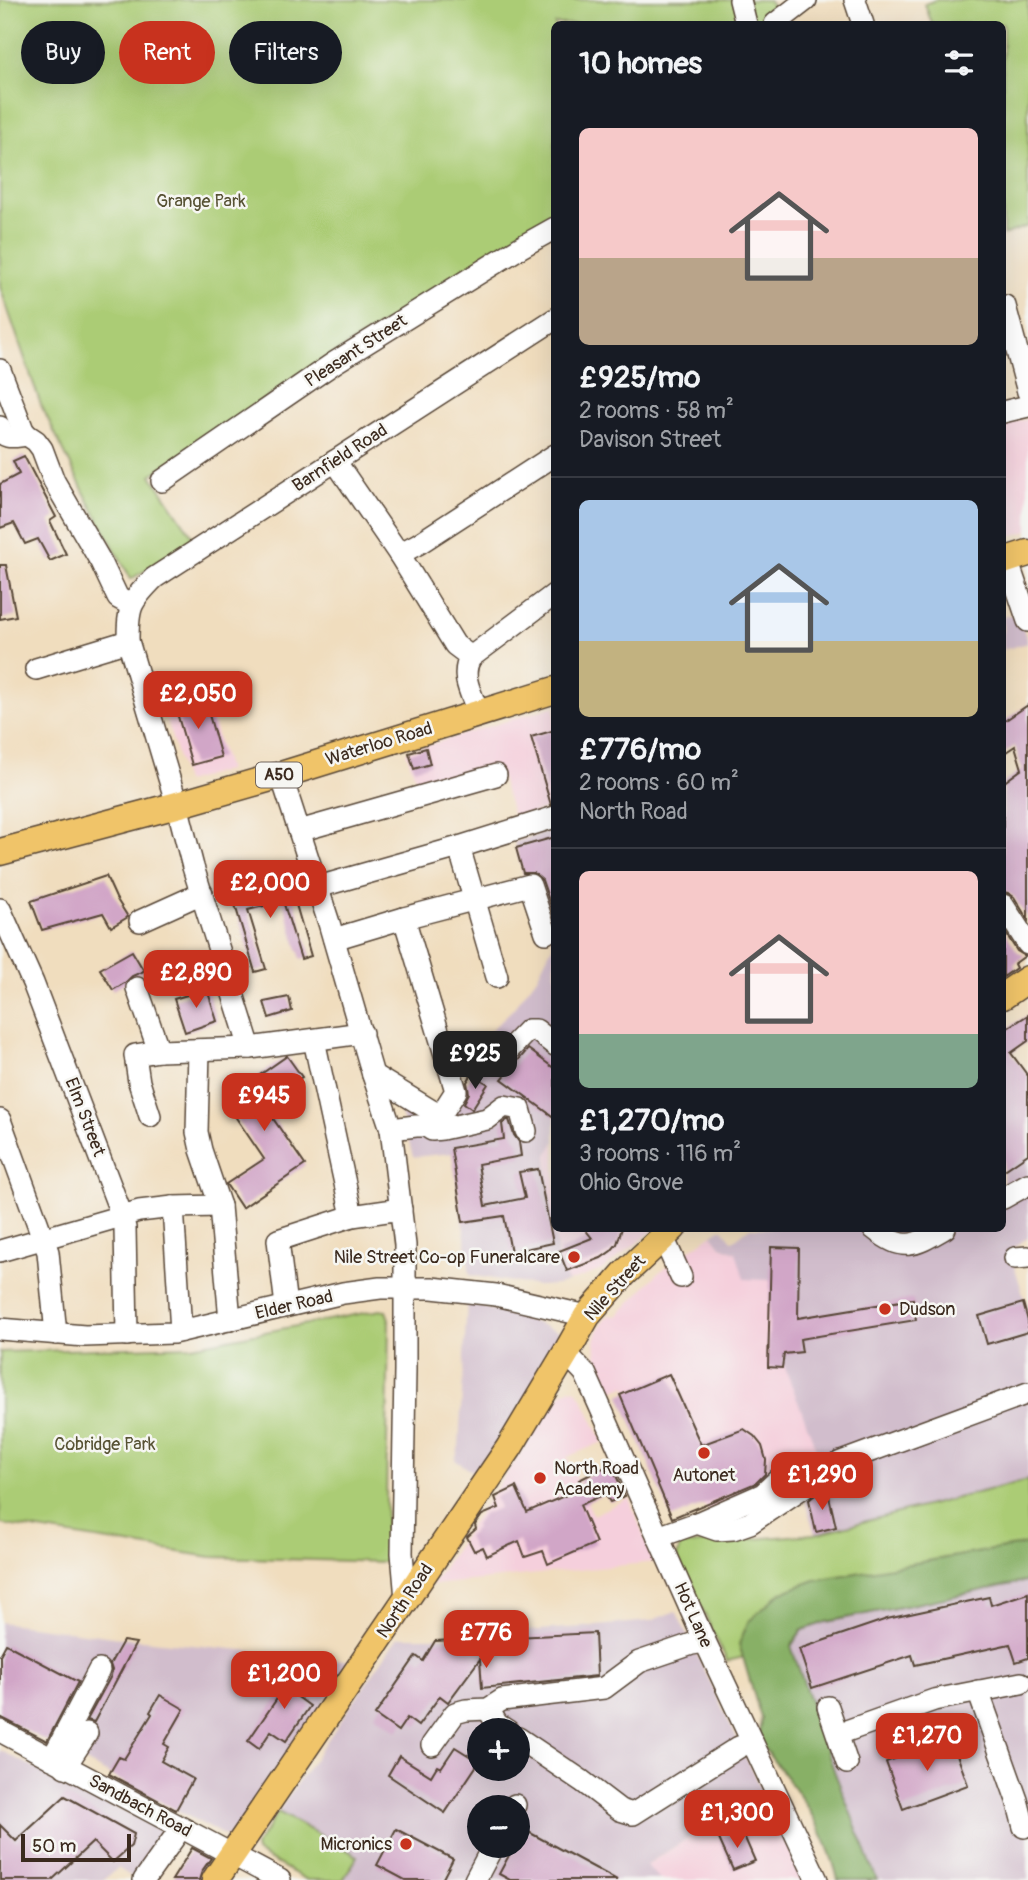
<!DOCTYPE html>
<meta charset="utf-8">
<style>
:root{--surface:#171b24;--page:#20242c;--text:#f1f3f6;--muted:#9ea1a6;--line:#363941;--accent:#c8321e}
body{margin:0;font-family:Pangolin,sans-serif;background:var(--page);color:var(--text);height:100vh;display:flex;flex-direction:column;font-size:26px;white-space:nowrap}
*{box-sizing:border-box;margin:0}
p{font-size:23px;color:var(--muted)}
.icon{flex:none;width:38px;height:38px;fill:none;stroke:currentColor;stroke-width:2;stroke-linecap:round;stroke-linejoin:round}
.map{position:relative;flex:1;overflow:hidden}
.side{position:absolute;left:551px;top:21px;width:455px;height:1211px;display:flex;flex-direction:column;background:var(--surface);border-radius:10px;box-shadow:0 7px 28px #0002}
.side>*{flex:none}
.banner{position:absolute;left:21px;top:21px;width:425px;height:63px;display:flex;gap:14px}
.controls{position:absolute;left:467px;top:1718px;display:grid;gap:14px}
.controls a{display:grid;place-items:center;width:63px;height:63px;border-radius:50%;background:var(--surface);box-shadow:0 7px 28px #0002;font-size:35px}
.scale{position:absolute;left:21px;bottom:18px;width:110px;box-sizing:border-box;padding-left:7px;border:4px solid #3b2a1e;border-top:0;font-size:19px;line-height:24px;white-space:nowrap;color:#3b2a1e;-webkit-text-stroke:5px #f6f6f2;paint-order:stroke}
.price{position:absolute;translate:-50% -60px;padding:0 16px;border-radius:14px;background:var(--accent);color:#fff;font-size:23px;line-height:46px;filter:drop-shadow(0 2px 4px #0008)}
.price::after{content:'';position:absolute;left:50%;top:42px;width:21px;height:16px;margin-left:-10px;background:inherit;clip-path:polygon(0 0,100% 0,50% 100%)}
.price.selected{background:#222;color:#fff}
ul{padding:0;list-style:none}
li{display:grid;align-content:center;gap:14px;height:371px;padding:0 28px}
li+li{border-top:2px solid var(--line)}
li span{display:grid;place-items:center;height:217px;border-radius:10px;color:#555}
li>.icon{margin-inline-start:auto}
span .icon{width:126px;height:126px;fill:#fffc;stroke-width:1}
li b{font-size:30px}
h2{display:flex;justify-content:space-between;align-items:center;height:84px;padding:0 28px;font-size:30px}
.pill{padding:0 24px;border-radius:32px;background:var(--surface);box-shadow:0 7px 28px #0002;font-size:24px;line-height:63px}
.pill.selected{background:var(--accent);color:#fff}
.map>svg:first-child{display:block}
.built{fill:#f5cfdc}
.industrial{fill:#d1bdcc;fill-rule:evenodd}
.green{fill:#abcc74;stroke:#737b49;stroke-width:2}
.forest{fill:#88b066;stroke:#626d42;stroke-width:2}
.building{fill:#d1a6c7}
.lines{fill:none;stroke-linecap:round;stroke-linejoin:round}
.minor-casing{stroke:#564536;stroke-width:24}
.major-casing{stroke:#564536;stroke-width:29}
.minor{stroke:#fff;stroke-width:21}
.major{stroke:#f0c469;stroke-width:26}
.poi-dot{fill:#c8321e;stroke:#f6f6f2;stroke-width:2.5}
.labels{text-anchor:middle;dominant-baseline:central;stroke-width:5;stroke-linejoin:round;paint-order:stroke}
.shield{fill:#f6f6f2;stroke:#73675e;stroke-width:2}
.shield-label{font-size:16px;font-weight:bold;fill:#3b2a1e}
.park-label{font-size:18px;fill:#575234;stroke:#f6f6f2}
.street-label{font-size:18px;fill:#3b2a1e;stroke:#f6f6f2}
.poi-label{font-size:18px;fill:#3b2a1e;stroke:#f6f6f2;text-anchor:end}
</style>
<div class="map">
<svg width="1028" height="1880" viewBox="0 0 1028 1880">
<rect width="100%" height="100%" fill="#f6f6f2"/>
<filter id="ink" filterUnits="userSpaceOnUse"><feTurbulence type="fractalNoise" baseFrequency=".0143" numOctaves="2"/><feDisplacementMap in="SourceGraphic" scale="14" xChannelSelector="R" yChannelSelector="G"/><feConvolveMatrix kernelMatrix="1 2 1 2 8 2 1 2 1" color-interpolation-filters="sRGB"/></filter>
<filter id="wash" filterUnits="userSpaceOnUse"><feTurbulence type="fractalNoise" baseFrequency=".00686" numOctaves="4" result="noise"/><feDisplacementMap in="SourceGraphic" scale="28" xChannelSelector="R" yChannelSelector="G"/><feGaussianBlur stdDeviation="1.57" result="paint"/><feColorMatrix in="noise" values="0 0 0 0 0 0 0 0 0 0 0 0 0 0 0 0 0 1.4 0 .05"/><feComposite in="paint" operator="in"/></filter>
<g filter="url(#wash)">
<rect width="100%" height="100%" fill="#f0ddbe"/>
<g class="built">
<polygon points="1028,419 1028,531 1003,539 1003,424"/>
<polygon points="200,681 228,770 185,782 158,691"/>
<polygon points="555,706 555,806 514,819 499,772 421,793 406,752"/>
<polygon points="555,1142 555,1228 655,1229 602,1270 568,1282 558,1259 550,1193 547,1155"/>
<polygon points="712,1234 721,1246 736,1252 770,1280 769,1367 783,1361 823,1466 713,1514 703,1505 672,1518 620,1395 628,1391 625,1386 609,1392 596,1354 595,1341 598,1331 605,1318 610,1315 617,1316 658,1273"/>
<polygon points="571,1388 576,1390 581,1396 603,1442 567,1457 593,1515 629,1498 654,1562 432,1585 475,1519 562,1393"/>
<polygon points="756,1795 768,1814 774,1815 805,1880 661,1880 645,1866"/>
</g>
<g class="industrial">
<polygon points="1018,613 1028,643 1003,650 1003,617"/>
<polygon points="555,830 555,1142 547,1155 550,1193 558,1259 568,1282 557,1285 538,1286 470,1275 463,1222 452,1153 413,1157 396,1095 424,1112 457,1098 472,1074 463,1057 513,1009 537,977 553,944 532,879 525,880 514,842"/>
<polygon points="1003,1041 1028,1076 1028,1237 1010,1251 1028,1311 1028,1480 815,1534 801,1488 794,1478 823,1466 783,1363 782,1368 768,1367 770,1280 744,1279 736,1252 721,1246 712,1234 720,1229 723,1229 733,1241 750,1228 1003,1228"/>
<polygon points="467,1303 524,1318 566,1335 479,1476 455,1460 459,1446"/>
<polygon points="1028,1581 1028,1880 877,1880 835,1773 791,1646 802,1630 826,1622"/>
<path d="M 676,1611 L 762,1791 L 646,1865 L 661,1880 L 343,1880 L 358,1856 L 278,1812 L 398,1637 L 436,1637 L 597,1626 L 650,1621 ZM 480,1731 L 518,1731 L 518,1769 L 480,1769 ZM 480,1808 L 518,1808 L 518,1846 L 480,1846 Z"/>
<polygon points="0,1622 121,1638 352,1661 229,1838 0,1717"/>
<polygon points="0,1750 15,1758 170,1834 136,1880 118,1868 103,1880 0,1880"/>
</g>
<g class="green">
<polygon points="0,0 768,0 776,10 756,24 555,24 555,219 335,353 151,475 195,540 131,579 87,498 41,405 0,287"/>
<polygon points="935,0 1028,0 1028,226 1003,235 1003,24 932,24 925,4"/>
<polygon points="380,1310 386,1311 389,1319 385,1562 211,1557 0,1524 0,1352 192,1346"/>
<polygon points="1028,1480 1028,1581 826,1622 802,1630 791,1646 727,1661 677,1557 680,1545 815,1534"/>
<polygon points="278,1812 358,1856 343,1880 307,1880 256,1852 255,1847"/>
</g>
<path class="forest" d="M 1028,1544 L 1028,1581 L 826,1622 L 802,1630 L 791,1646 L 835,1773 L 877,1880 L 838,1880 C 826,1826 792,1783 758,1741 L 761,1718 L 739,1644 L 748,1622 L 780,1593 L 815,1580 Z"/>
<g id="blocks">
<g class="building">
<polygon points="24,456 56,517 50,521 66,554 50,561 38,539 25,544 14,523 0,528 0,484 19,474 13,461"/>
<polygon points="0,565 6,565 16,616 0,619"/>
<polygon points="204,697 221,757 192,765 175,706"/>
<polygon points="1028,705 1028,920 1014,897 1008,893 1003,892 1003,783 1022,769 1015,746 1003,754 1003,722"/>
<polygon points="555,730 555,804 551,805 531,737"/>
<polygon points="426,748 430,764 414,769 409,753"/>
<polygon points="555,837 555,911 553,912 542,880 534,873 523,873 516,848"/>
<polygon points="106,876 116,898 128,917 111,927 103,913 42,930 31,901"/>
<polygon points="290,884 311,956 301,959 283,901 248,910 266,969 255,972 233,898"/>
<polygon points="1003,929 1017,951 1025,956 1014,964 1016,968 1003,977"/>
<polygon points="132,951 144,971 132,976 126,982 113,990 100,969"/>
<polygon points="207,989 217,1021 185,1032 174,999"/>
<polygon points="289,997 292,1011 269,1018 264,1002"/>
<polygon points="1028,1015 1028,1041 1011,1053 1028,1076 1028,1154 1003,1171 1003,1031"/>
<polygon points="528,1049 555,1069 555,1118 502,1079"/>
<polygon points="287,1056 302,1077 263,1104 305,1165 242,1208 226,1184 264,1159 224,1100"/>
<polygon points="472,1074 488,1084 472,1109 464,1103 469,1093 467,1082"/>
<polygon points="507,1120 509,1120 514,1135 519,1142 521,1156 478,1164 485,1206 525,1198 519,1172 538,1169 553,1243 511,1252 504,1216 463,1222 451,1148 504,1139 502,1124"/>
<polygon points="584,1228 622,1228 617,1244 611,1251 601,1258 567,1271 559,1251 592,1238"/>
<polygon points="771,1247 799,1248 798,1318 913,1299 916,1320 800,1339 802,1352 784,1354 782,1368 768,1367"/>
<polygon points="1023,1303 1028,1321 1028,1332 987,1344 979,1316"/>
<polygon points="669,1374 701,1445 744,1429 754,1436 762,1446 766,1460 765,1474 756,1483 672,1518 620,1395"/>
<polygon points="611,1464 625,1496 610,1502 605,1494 580,1505 596,1543 548,1564 543,1551 525,1557 519,1541 487,1556 483,1547 474,1551 467,1537 476,1529 475,1525 482,1515 499,1508 495,1497 516,1487 527,1512 583,1488 579,1480"/>
<polygon points="828,1492 836,1527 816,1532 809,1500 815,1495"/>
<polygon points="1028,1593 1028,1658 1016,1662 1010,1644 915,1665 912,1655 812,1688 799,1649 887,1619 989,1597 991,1605"/>
<polygon points="595,1633 597,1676 482,1688 480,1659 448,1702 440,1696 418,1726 407,1718 398,1731 375,1715 416,1656 423,1661 435,1641"/>
<polygon points="123,1641 136,1643 94,1722 87,1720 111,1676 112,1670 110,1664"/>
<polygon points="6,1644 78,1682 47,1741 0,1717 0,1655"/>
<polygon points="300,1665 311,1673 295,1695 310,1706 286,1741 271,1731 259,1749 248,1741"/>
<polygon points="160,1695 184,1709 164,1744 169,1747 161,1761 193,1779 176,1810 109,1774 119,1757 124,1759 152,1714 150,1712"/>
<polygon points="951,1738 968,1785 903,1809 886,1762"/>
<polygon points="455,1747 479,1762 445,1813 388,1775 399,1756 431,1776 437,1766 441,1768"/>
<polygon points="65,1796 134,1834 131,1846 113,1862 93,1842 52,1880 0,1880 0,1825 16,1841"/>
<polygon points="396,1829 453,1859 442,1880 405,1880 377,1865"/>
<polygon points="523,1829 617,1880 510,1880 499,1874 514,1846 518,1846 518,1838"/>
<polygon points="741,1829 755,1861 733,1870 719,1839"/>
<polygon points="192,1848 211,1858 202,1871 199,1880 172,1880"/>
</g>
</g>
</g>
<g filter="url(#ink)">
<use href="#blocks" fill-opacity="0" stroke="#564536" stroke-width="2"/>
<g class="lines">
<g class="minor-casing">
<g id="minor">
<polyline points="740,0 746,24"/>
<polyline points="855,0 863,24"/>
<polyline points="775,24 806,0"/>
<polyline points="1005,306 1028,392"/>
<polyline points="0,370 23,430 27,435 36,441 42,449 54,481 101,562 118,598 131,605"/>
<polyline points="1003,412 1028,406"/>
<path d="M 0,427 C 3,441 16,436 27,435"/>
<polyline points="335,461 399,554 455,645 471,657"/>
<polyline points="162,481 334,363 521,247 555,228"/>
<polyline points="399,554 418,544 555,455"/>
<polyline points="1007,559 1028,621"/>
<polyline points="36,669 128,641"/>
<path d="M 479,714 C 472,695 459,675 471,657 L 555,594"/>
<polyline points="281,775 329,923 373,1075 391,1129 405,1245 405,1370 402,1553 406,1599"/>
<polyline points="299,831 496,775"/>
<polyline points="459,847 497,977"/>
<polyline points="318,887 459,847 555,817"/>
<polyline points="1003,905 1028,944"/>
<polyline points="0,909 33,983 122,1216 125,1228 127,1335"/>
<polyline points="140,921 202,893"/>
<polyline points="334,939 404,918 530,885 546,933"/>
<polyline points="137,988 159,1051"/>
<polyline points="314,1040 352,1216"/>
<path d="M 250,1048 L 193,867 L 177,805 L 128,641 C 128,607 130,602 154,578 L 555,319"/>
<polyline points="199,1050 197,1132 201,1150 220,1206 230,1320"/>
<polyline points="499,1060 528,1030 536,1030 555,1045"/>
<polyline points="373,1075 440,1116 456,1091 404,918"/>
<polyline points="150,1116 139,1082 135,1055 159,1051 250,1048 362,1033"/>
<polyline points="0,1120 48,1252 56,1334"/>
<polyline points="391,1129 416,1126 426,1126 432,1130 442,1129 487,1119 504,1106 520,1109 526,1131"/>
<polyline points="1003,1198 1028,1184"/>
<polyline points="173,1207 181,1331"/>
<path d="M 873,1228 C 904,1253 914,1246 945,1228"/>
<polyline points="663,1237 681,1277"/>
<polyline points="0,1251 139,1211 173,1207 220,1206"/>
<polyline points="1015,1258 1028,1257"/>
<polyline points="286,1306 278,1240 352,1216 401,1209"/>
<polyline points="0,1329 85,1336 173,1333 343,1293 380,1288 432,1288 496,1295 587,1316"/>
<polyline points="566,1353 585,1373 702,1635 817,1880"/>
<polyline points="697,1523 717,1530 733,1529 750,1523 841,1462 1028,1393"/>
<polyline points="658,1537 697,1523 763,1494 782,1476 797,1466"/>
<polyline points="978,1691 1017,1800 1024,1827"/>
<polyline points="828,1707 847,1763"/>
<polyline points="488,1709 497,1724 508,1731"/>
<polyline points="0,1731 280,1880"/>
<polyline points="838,1734 934,1700 1021,1683"/>
<polyline points="518,1738 582,1781 620,1810 633,1814 739,1747 752,1742"/>
<polyline points="432,1745 455,1713 466,1710 488,1709 502,1700 604,1688 639,1662 692,1644 705,1642"/>
<polyline points="52,1759 99,1670"/>
<polyline points="65,1767 87,1733"/>
<polyline points="513,1808 515,1805"/>
<polyline points="144,1880 181,1828"/>
<polyline points="475,1880 493,1846"/>
</g>
</g>
<g class="major-casing">
<g id="major">
<polyline points="1003,561 1028,553"/>
<polyline points="0,852 177,805 281,775 555,690"/>
<polyline points="1003,996 1028,979"/>
<polyline points="215,1880 509,1448 566,1353 587,1316 624,1274 673,1228"/>
</g>
</g>
<use href="#minor" class="minor"/>
<use href="#major" class="major"/>
</g>
</g>
<g class="poi-dot">
<circle cx="574" cy="1257" r="7"/>
<circle cx="885" cy="1309" r="7"/>
<circle cx="704" cy="1453" r="7"/>
<circle cx="540" cy="1478" r="7"/>
<circle cx="406" cy="1844" r="7"/>
</g>
<g class="labels">
<rect class="shield" x="256" y="762.5" width="46" height="25" rx="5"/>
<g class="shield-label">
<text x="279" y="775">A50</text>
</g>
<g class="park-label">
<text x="201" y="201">Grange Park</text>
<text x="105" y="1444">Cobridge Park</text>
</g>
<g class="street-label">
<text transform="translate(356 351) rotate(-33)">Pleasant Street</text>
<text transform="translate(340 458) rotate(-33)">Barnfield Road</text>
<text transform="translate(379 744) rotate(-17)">Waterloo Road</text>
<text transform="translate(85 1117) rotate(69)">Elm Street</text>
<text transform="translate(615 1288) rotate(-48)">Nile Street</text>
<text transform="translate(294 1305) rotate(-13)">Elder Road</text>
<text transform="translate(405 1601) rotate(-56)">North Road</text>
<text transform="translate(693 1615) rotate(66)">Hot Lane</text>
<text transform="translate(140 1806) rotate(28)">Sandbach Road</text>
</g>
<g class="poi-label">
<text x="560" y="1257">Nile Street Co-op Funeralcare</text>
<text x="899" y="1309" text-anchor="start">Dudson</text>
<text x="554" y="1468" text-anchor="start">North Road<tspan x="554" dy="21">Academy</tspan></text>
<text x="704" y="1475" text-anchor="middle">Autonet</text>
<text x="392" y="1844">Micronics</text>
</g>
</g>
</svg>
<div class="controls">
<a>+</a>
<a>−</a>
</div>
<div class="scale">50 m</div>
<b class="price" style="left:198px;top:731px">£2,050</b>
<b class="price" style="left:270px;top:920px">£2,000</b>
<b class="price" style="left:196px;top:1010px">£2,890</b>
<b class="price selected" style="left:475px;top:1091px">£925</b>
<b class="price" style="left:264px;top:1133px">£945</b>
<b class="price" style="left:822px;top:1512px">£1,290</b>
<b class="price" style="left:486px;top:1670px">£776</b>
<b class="price" style="left:284px;top:1711px">£1,200</b>
<b class="price" style="left:927px;top:1773px">£1,270</b>
<b class="price" style="left:737px;top:1850px">£1,300</b>
<div class="banner">
<a class="pill">Buy</a>
<a class="pill selected">Rent</a>
<a class="pill">Filters</a>
</div>
<section class="side">
<h2>10 homes<svg class="icon" aria-label="filters" viewBox="0 0 24 24"><path d="M4 7h16M4 17h16"/><circle cx="9" cy="7" r="2"/><circle cx="15" cy="17" r="2"/></svg></h2>
<ul>
<li><span style="background:linear-gradient(#f6c9c9 60%,#b9a48a 0)"><svg class="icon" aria-label="home" viewBox="0 0 24 24"><path d="M3 11l9-7 9 7M6 9v11h12V9"/></svg></span><div><b>£925/mo</b><p>2 rooms · 58 m²</p><p>Davison Street</p></div></li>
<li><span style="background:linear-gradient(#a9c7e8 65%,#c2b280 0)"><svg class="icon" aria-label="home" viewBox="0 0 24 24"><path d="M3 11l9-7 9 7M6 9v11h12V9"/></svg></span><div><b>£776/mo</b><p>2 rooms · 60 m²</p><p>North Road</p></div></li>
<li><span style="background:linear-gradient(#f6c9c9 75%,#7fa58c 0)"><svg class="icon" aria-label="home" viewBox="0 0 24 24"><path d="M3 11l9-7 9 7M6 9v11h12V9"/></svg></span><div><b>£1,270/mo</b><p>3 rooms · 116 m²</p><p>Ohio Grove</p></div></li>
</ul>
</section>
</div>
